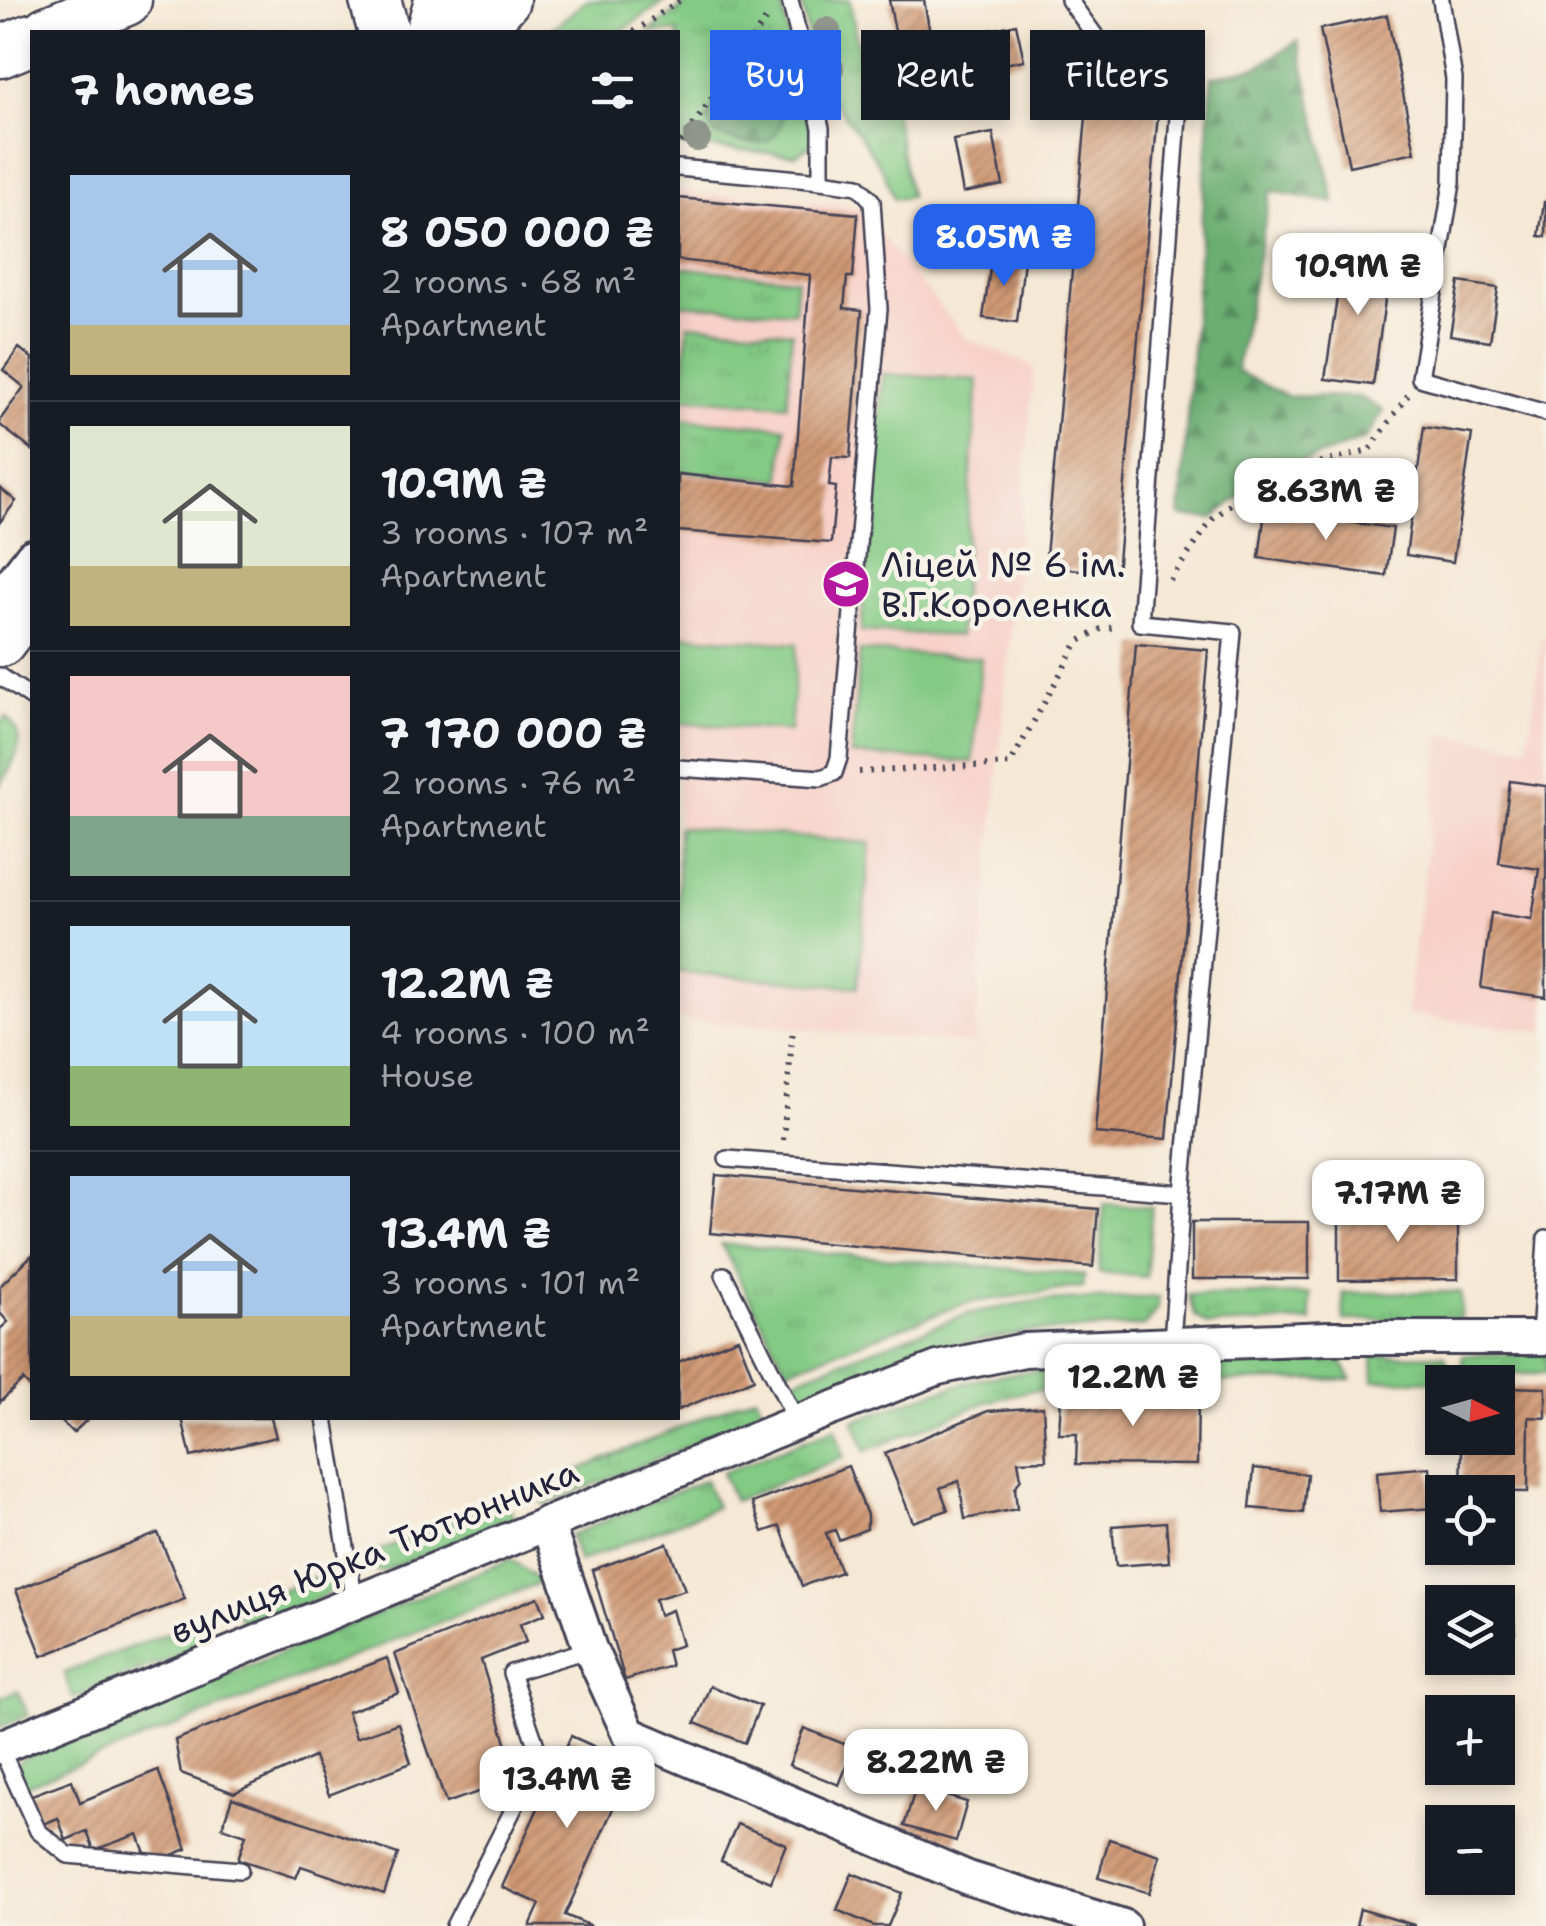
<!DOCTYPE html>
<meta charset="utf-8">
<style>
:root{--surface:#171b24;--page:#20242c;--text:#f1f3f6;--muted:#9ea1a6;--line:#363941;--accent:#2563eb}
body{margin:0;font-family:"Shantell Sans",sans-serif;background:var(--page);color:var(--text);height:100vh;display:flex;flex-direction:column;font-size:38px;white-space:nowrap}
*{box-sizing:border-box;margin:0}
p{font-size:32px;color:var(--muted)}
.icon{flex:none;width:55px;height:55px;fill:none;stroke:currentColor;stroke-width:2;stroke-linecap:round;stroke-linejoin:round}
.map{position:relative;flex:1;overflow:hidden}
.sheet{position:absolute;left:30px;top:30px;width:650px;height:1390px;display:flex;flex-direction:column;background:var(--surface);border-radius:0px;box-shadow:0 5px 15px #0003}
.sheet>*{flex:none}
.hud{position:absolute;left:710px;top:30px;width:685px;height:90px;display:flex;gap:20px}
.needle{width:65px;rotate:95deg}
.buttons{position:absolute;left:1425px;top:1365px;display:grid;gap:20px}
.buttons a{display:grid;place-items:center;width:90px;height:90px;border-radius:0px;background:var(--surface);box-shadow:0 5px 15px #0003;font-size:50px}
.price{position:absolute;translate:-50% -85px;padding:0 22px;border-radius:20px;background:#fff;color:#222;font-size:32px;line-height:65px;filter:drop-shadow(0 2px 5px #0008)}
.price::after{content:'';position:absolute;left:50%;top:60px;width:30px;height:22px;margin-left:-15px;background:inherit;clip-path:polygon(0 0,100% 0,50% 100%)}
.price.active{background:var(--accent);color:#fff}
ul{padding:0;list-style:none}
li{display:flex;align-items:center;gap:30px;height:250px;padding:0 40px}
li+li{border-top:2px solid var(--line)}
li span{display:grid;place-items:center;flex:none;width:280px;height:200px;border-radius:0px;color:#555}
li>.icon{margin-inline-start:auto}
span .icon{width:120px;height:120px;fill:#fffc;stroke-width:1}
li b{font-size:42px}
h2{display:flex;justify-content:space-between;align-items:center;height:120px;padding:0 40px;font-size:42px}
.chip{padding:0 35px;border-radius:0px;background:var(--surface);box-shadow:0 5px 15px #0003;font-size:35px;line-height:90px}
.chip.active{background:var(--accent);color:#fff}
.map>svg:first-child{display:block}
.built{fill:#f7d1c8}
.grass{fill:url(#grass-tufts);stroke:#527660;stroke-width:2.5}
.forest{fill:url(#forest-firs);stroke:#466856;stroke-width:2.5}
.garden{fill:#83ca85;stroke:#527660;stroke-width:2.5}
.building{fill:url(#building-hatch)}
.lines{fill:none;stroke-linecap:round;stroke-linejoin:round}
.service-casing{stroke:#424052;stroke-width:20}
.minor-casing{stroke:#424052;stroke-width:38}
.tertiary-casing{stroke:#424052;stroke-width:45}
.primary-casing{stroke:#424052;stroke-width:55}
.path{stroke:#424052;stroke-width:6;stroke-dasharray:2.5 8;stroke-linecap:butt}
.service{stroke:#fff;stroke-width:15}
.minor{stroke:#fff;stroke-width:32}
.tertiary{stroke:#fff;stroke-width:40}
.primary{stroke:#fff;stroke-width:50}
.tree{fill:#91978c}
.labels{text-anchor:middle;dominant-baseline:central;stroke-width:9;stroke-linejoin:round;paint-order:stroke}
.poi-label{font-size:35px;fill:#22223b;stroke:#f7f3e8;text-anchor:start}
.street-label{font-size:35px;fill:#22223b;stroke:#f7f3e8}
</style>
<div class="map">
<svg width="1546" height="1926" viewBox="0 0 1546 1926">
<defs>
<pattern id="grass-tufts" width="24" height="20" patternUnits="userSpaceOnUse" patternTransform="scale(2.5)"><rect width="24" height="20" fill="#83ca85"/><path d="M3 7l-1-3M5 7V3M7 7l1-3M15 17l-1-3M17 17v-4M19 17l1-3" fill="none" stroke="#71ad74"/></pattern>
<pattern id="forest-firs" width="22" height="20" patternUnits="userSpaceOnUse" patternTransform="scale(2.5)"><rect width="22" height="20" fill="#6aae72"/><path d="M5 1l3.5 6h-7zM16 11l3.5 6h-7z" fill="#578d5f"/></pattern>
<pattern id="building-hatch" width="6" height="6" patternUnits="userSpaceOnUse" patternTransform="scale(2.5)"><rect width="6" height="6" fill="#d09873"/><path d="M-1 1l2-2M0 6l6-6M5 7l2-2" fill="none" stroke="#a87c60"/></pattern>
</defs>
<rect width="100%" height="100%" fill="#f7f3e8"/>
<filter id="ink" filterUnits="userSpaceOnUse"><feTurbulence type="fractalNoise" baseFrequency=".01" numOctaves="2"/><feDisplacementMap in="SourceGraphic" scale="20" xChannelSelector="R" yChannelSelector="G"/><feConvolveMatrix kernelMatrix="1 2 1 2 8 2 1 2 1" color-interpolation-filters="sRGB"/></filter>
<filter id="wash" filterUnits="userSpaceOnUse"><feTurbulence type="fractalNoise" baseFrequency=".0048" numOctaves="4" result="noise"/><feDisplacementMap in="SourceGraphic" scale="40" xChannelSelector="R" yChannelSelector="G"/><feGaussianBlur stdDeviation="2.25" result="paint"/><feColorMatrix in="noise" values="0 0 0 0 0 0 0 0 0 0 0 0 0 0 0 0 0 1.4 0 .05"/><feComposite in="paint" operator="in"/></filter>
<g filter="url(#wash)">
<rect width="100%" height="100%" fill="#f5e8d4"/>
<g class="built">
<polygon points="678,191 859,208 966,339 1034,367 974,1044 678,1019"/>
<polygon points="1542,636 1546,637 1546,1032 1406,1015 1441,735 1528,746"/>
</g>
<g class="grass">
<polygon points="587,0 667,0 620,32 548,32"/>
<polygon points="691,0 780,0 812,128 812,144 796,155 678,145 678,32 649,32"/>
<polygon points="801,0 850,0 866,95 890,91 910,197 894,199 884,172 860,136 817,80"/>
<polygon points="678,267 797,279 794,312 678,304"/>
<polygon points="688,324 792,332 787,405 682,397"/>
<polygon points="678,419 785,427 781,480 678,471"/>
<path d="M 6,717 C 30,739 15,762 0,785 L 0,725 Z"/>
<polygon points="1104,1204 1152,1207 1146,1277 1099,1273"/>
<polygon points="721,1244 1084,1275 1083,1287 966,1303 787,1370"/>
<polygon points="1461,1292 1461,1319 1344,1320 1343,1293"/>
<polygon points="1310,1294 1311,1321 1208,1325 1195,1316 1188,1295"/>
<polygon points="1159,1297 1157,1310 1144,1326 1027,1332 936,1348 798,1401 790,1381 970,1313 1037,1301"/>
<polygon points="1546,1354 1546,1374 1463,1374 1463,1355"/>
<polygon points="1444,1355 1448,1364 1447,1381 1374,1380 1373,1356"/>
<polygon points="1340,1357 1351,1379 1145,1383 1027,1391 986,1402 866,1451 854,1421 934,1392 983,1378 1023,1372 1144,1363"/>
<polygon points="756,1395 765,1415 544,1505 537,1488"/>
<polygon points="835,1428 844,1457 734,1501 722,1473"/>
<polygon points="705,1480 716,1507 579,1562 570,1535"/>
<polygon points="506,1499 514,1517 382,1572 369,1568 360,1558"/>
<polygon points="511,1559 542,1582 22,1787 15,1770 21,1759"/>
<polygon points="336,1569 333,1586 325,1596 244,1629 235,1607"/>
<polygon points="204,1619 212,1642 73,1698 64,1673"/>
<polygon points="18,1691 28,1716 0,1727 0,1698"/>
</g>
<g class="forest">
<polygon points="1298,41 1335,203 1271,191 1236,371 1287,396 1360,397 1383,411 1366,439 1263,476 1213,519 1180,516 1212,77 1257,67"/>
<path d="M 774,45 C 794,57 791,127 769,140 C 753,149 731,139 715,134 L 707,121 C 715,97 747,48 774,45 Z"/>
</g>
<g class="garden">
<polygon points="883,374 978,380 959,636 861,631"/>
<polygon points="678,635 797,644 790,731 678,723"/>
<polygon points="860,651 981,658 973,762 851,755"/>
<polygon points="678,827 870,843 858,987 678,972"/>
</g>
<g id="blocks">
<g class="building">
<polygon points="889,0 924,0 932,44 1016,24 1024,60 897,87 891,53 899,52"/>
<polygon points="1387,15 1415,152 1349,166 1320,29"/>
<polygon points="1090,73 1161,80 1117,573 1045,567"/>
<polygon points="993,133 1003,185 963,193 953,140"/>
<polygon points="678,198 858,214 853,277 847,277 844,308 862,310 850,458 832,457 829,486 836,487 831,543 678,531 678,474 794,486 810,275 678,260"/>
<polygon points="1544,202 1546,202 1546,237 1539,236"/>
<polygon points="1344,250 1391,258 1373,385 1325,379"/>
<polygon points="992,255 1024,260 1017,322 983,318"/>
<polygon points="1459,282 1498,288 1490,341 1450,335"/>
<polygon points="19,348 32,358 32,450 0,425 0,420 24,387 3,370"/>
<polygon points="1424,427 1472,434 1453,562 1406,555"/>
<polygon points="0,488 16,501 0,522"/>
<polygon points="1265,511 1393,528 1386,576 1259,558"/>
<polygon points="1136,644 1208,650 1167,1139 1095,1133"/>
<polygon points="1510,781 1546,786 1546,997 1481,988 1491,913 1532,919 1539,869 1499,863"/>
<polygon points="716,1175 1098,1209 1093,1267 710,1233"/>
<polygon points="1339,1211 1458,1211 1458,1279 1339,1280"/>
<rect x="1192" y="1222" width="117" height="57"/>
<polygon points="32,1255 32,1390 23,1380 0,1402 0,1329 8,1322 0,1313 0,1286"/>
<polygon points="738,1338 754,1379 678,1410 678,1362"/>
<polygon points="1498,1387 1546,1388 1546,1418 1529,1417 1528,1492 1461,1491 1462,1448 1473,1449 1474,1438 1498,1438"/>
<polygon points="1198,1395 1197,1465 1076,1464 1077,1434 1059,1434 1061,1397"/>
<polygon points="1043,1407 1046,1460 1018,1461 1021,1478 1015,1488 1017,1509 965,1519 959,1481 940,1488 948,1510 913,1522 885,1453 988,1411"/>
<polygon points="58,1418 89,1418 73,1433"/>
<polygon points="182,1418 271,1418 276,1437 191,1457"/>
<polygon points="848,1466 867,1515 867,1529 839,1540 835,1530 826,1533 841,1572 802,1586 780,1526 763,1532 752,1503"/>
<polygon points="1430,1467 1433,1508 1380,1512 1377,1472"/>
<polygon points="1254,1468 1307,1474 1303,1513 1250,1508"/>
<polygon points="1166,1522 1169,1562 1116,1566 1112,1526"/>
<polygon points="158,1533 185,1599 42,1656 16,1590"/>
<polygon points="667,1543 685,1590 655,1599 659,1615 672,1610 682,1645 667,1650 671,1666 625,1680 592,1570"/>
<polygon points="1512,1593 1515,1633 1498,1634 1498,1602 1459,1602 1459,1597"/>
<polygon points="538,1597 545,1614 520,1624 526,1642 481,1660 517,1779 446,1803 395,1654"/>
<polygon points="387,1658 399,1693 347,1712 356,1738 398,1723 411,1763 329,1795 314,1757 234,1793 181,1773 175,1740"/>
<polygon points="710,1686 760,1706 745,1743 695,1723"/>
<polygon points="804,1728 854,1748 839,1785 789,1765"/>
<polygon points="571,1736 633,1764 565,1915 591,1926 530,1926 540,1904 502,1887"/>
<polygon points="158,1770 187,1849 149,1864 138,1834 94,1850 87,1831 66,1840 58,1818 41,1825 29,1796 72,1780 80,1802"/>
<polygon points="916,1787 967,1802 956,1841 904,1826"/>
<polygon points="232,1798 398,1854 384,1894 301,1866 296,1878 238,1859 246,1835 222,1827"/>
<polygon points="737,1824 786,1844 771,1882 721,1861"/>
<polygon points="1109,1839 1160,1855 1149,1893 1098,1878"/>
<polygon points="852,1873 902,1893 888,1926 874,1926 837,1910"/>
<polygon points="1360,1909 1414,1925 1414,1926 1356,1926"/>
</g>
</g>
</g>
<g filter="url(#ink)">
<use href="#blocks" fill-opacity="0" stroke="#424052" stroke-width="2.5"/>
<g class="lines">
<g class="service-casing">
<g id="service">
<polyline points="1069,0 1099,41 1182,64 1140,623 1233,632 1182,1193 1172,1343"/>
<polyline points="1441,0 1454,79 1452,183 1420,378 1546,413"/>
<polyline points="678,168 821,181 821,128 790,0"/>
<polyline points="0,676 32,698"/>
<polyline points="678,768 821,778 834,773 839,758 879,309 872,201 858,186 821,181"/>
<polyline points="727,1159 1182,1193"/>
<polyline points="724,1275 797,1422"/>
<polyline points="1540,1338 1546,1238"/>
<polyline points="325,1418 355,1603"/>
<polyline points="0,1747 38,1831 68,1855 240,1870"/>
<polyline points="454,1926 540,1757 511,1673 590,1649"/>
</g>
</g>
<g class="minor-casing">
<g id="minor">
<polyline points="438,32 467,0"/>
<polyline points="0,598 32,556"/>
<polyline points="547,1523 590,1649 629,1734 968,1878 1123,1926"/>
<polyline points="0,1747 797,1422 938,1368 1024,1350 1328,1338 1546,1338"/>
</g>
</g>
<g class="tertiary-casing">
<polyline id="tertiary" points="426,32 435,0"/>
</g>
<g class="primary-casing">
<g id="primary">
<polyline points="375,0 384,32"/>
<polyline points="47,32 126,0"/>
<polyline points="475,32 504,0"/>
<polyline points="0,52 32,39"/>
<polyline points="0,641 32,599"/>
</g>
</g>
<g class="path">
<polyline points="634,32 680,0"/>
<polyline points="681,143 770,13"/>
<polyline points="1170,580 1213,519 1263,476 1369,451 1408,395"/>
<polyline points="859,772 1010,764 1078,642 1101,629 1116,627"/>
<polyline points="783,1140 793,1027"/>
</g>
<use href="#service" class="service"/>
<use href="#minor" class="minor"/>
<use href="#tertiary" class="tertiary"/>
<use href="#primary" class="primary"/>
</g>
<g class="tree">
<circle cx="827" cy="31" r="14"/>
<circle cx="830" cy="68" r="14"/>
<circle cx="697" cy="138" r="14"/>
</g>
</g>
<defs>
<g id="school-disc" transform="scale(2.5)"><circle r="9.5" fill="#b5179e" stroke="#f7f3e8"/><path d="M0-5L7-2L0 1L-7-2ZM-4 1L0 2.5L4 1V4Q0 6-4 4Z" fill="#fff"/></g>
</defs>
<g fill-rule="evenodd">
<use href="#school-disc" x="846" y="584"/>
</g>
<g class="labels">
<g class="poi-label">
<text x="881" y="564">Ліцей № 6 ім.<tspan x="881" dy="40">В.Г.Короленка</tspan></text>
</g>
<g class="street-label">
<text transform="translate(374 1551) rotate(-22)">вулиця Юрка Тютюнника</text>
</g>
</g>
</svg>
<div class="buttons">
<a><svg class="needle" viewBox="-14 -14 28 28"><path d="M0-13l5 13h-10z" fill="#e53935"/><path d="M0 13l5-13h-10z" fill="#9ea1a6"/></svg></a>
<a><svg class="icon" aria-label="locate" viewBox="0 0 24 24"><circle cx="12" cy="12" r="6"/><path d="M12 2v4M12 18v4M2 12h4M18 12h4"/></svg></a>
<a><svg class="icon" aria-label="layers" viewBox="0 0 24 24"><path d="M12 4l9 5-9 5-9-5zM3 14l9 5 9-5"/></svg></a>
<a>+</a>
<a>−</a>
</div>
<b class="price active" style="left:1004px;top:289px">8.05M ₴</b>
<b class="price" style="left:1358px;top:318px">10.9M ₴</b>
<b class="price" style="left:1326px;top:543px">8.63M ₴</b>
<b class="price" style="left:1398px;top:1245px">7.17M ₴</b>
<b class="price" style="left:1133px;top:1429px">12.2M ₴</b>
<b class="price" style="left:936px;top:1814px">8.22M ₴</b>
<b class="price" style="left:567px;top:1831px">13.4M ₴</b>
<div class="hud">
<a class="chip active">Buy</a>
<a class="chip">Rent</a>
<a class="chip">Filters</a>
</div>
<section class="sheet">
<h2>7 homes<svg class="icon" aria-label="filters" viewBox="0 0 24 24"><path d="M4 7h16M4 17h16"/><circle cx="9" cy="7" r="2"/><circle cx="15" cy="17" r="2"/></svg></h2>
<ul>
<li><span style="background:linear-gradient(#a9c7e8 75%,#c2b280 0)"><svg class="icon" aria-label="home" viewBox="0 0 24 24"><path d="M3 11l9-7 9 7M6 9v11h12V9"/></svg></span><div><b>8 050 000 ₴</b><p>2 rooms · 68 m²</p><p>Apartment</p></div></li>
<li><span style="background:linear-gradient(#dfe7d0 70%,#c2b280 0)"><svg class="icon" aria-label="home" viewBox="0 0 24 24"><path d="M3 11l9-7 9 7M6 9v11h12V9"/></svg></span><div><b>10.9M ₴</b><p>3 rooms · 107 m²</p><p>Apartment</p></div></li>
<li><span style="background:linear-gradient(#f6c9c9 70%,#7fa58c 0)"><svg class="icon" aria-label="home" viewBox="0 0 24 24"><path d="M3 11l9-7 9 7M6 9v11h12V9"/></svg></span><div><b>7 170 000 ₴</b><p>2 rooms · 76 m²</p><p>Apartment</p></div></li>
<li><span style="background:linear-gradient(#bfe0f5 70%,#8fb573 0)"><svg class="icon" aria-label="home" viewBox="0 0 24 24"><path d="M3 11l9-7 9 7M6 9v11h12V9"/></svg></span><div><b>12.2M ₴</b><p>4 rooms · 100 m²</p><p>House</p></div></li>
<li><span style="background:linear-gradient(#a9c7e8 70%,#c2b280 0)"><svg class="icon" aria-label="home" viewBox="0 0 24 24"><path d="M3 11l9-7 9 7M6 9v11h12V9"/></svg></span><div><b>13.4M ₴</b><p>3 rooms · 101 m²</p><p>Apartment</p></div></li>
</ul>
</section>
</div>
